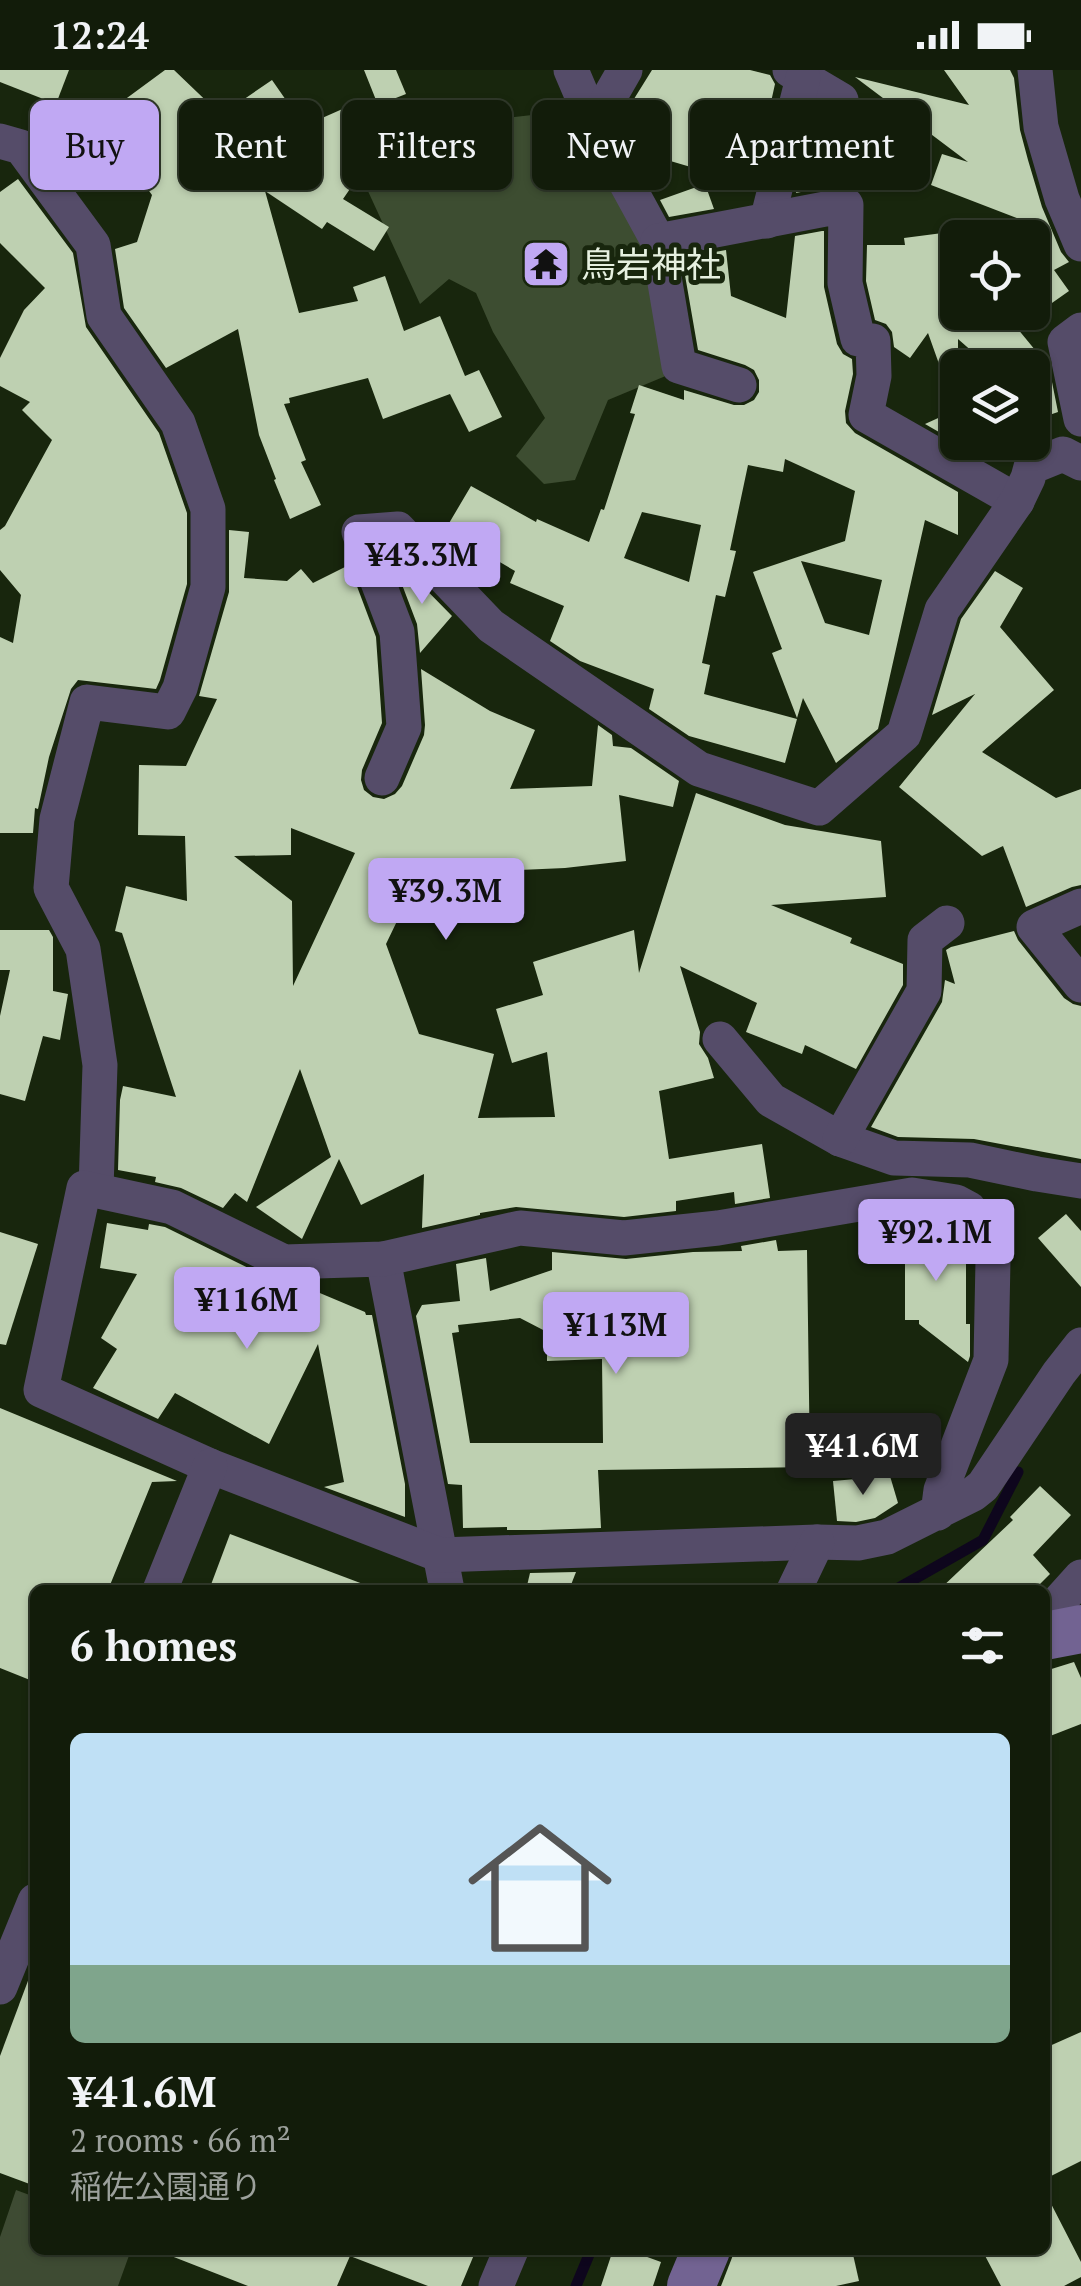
<!DOCTYPE html>
<meta charset="utf-8">
<style>
:root{--surface:#121c0a;--page:#1b2513;--text:#f1f3f6;--muted:#9ca19c;--line:#313a2b;--accent:#c0a8f3}
body{margin:0;font-family:"PT Serif","Noto Sans JP",serif;background:var(--page);color:var(--text);height:100vh;display:flex;flex-direction:column;font-size:38px;white-space:nowrap}
*{box-sizing:border-box;margin:0}
p{font-size:32px;color:var(--muted)}
.icon{flex:none;width:55px;height:55px;fill:none;stroke:currentColor;stroke-width:2;stroke-linecap:round;stroke-linejoin:round}
.map{position:relative;flex:1;overflow:hidden}
.sheet{position:absolute;left:30px;top:1515px;width:1020px;height:670px;display:flex;flex-direction:column;background:var(--surface);border-radius:15px;box-shadow:0 2px 8px #0004,0 0 0 2px var(--line)}
.sheet>*{flex:none}
.guide{position:absolute;left:30px;top:30px;width:1022px;height:90px;display:flex;gap:20px}
.fabs{position:absolute;left:940px;top:150px;display:grid;gap:20px}
.fabs a{display:grid;place-items:center;width:110px;height:110px;border-radius:15px;background:var(--surface);box-shadow:0 2px 8px #0004,0 0 0 2px var(--line);font-size:50px}
.price{position:absolute;translate:-50% -85px;padding:0 22px;border-radius:10px;background:var(--accent);color:#111;font-size:32px;line-height:65px;filter:drop-shadow(0 2px 5px #0008)}
.price::after{content:'';position:absolute;left:50%;top:60px;width:30px;height:22px;margin-left:-15px;background:inherit;clip-path:polygon(0 0,100% 0,50% 100%)}
.price.active{background:#222;color:#fff}
ul{padding:0;list-style:none}
li{display:grid;align-content:center;gap:20px;height:530px;padding:0 40px}
li+li{border-top:2px solid var(--line)}
li span{display:grid;place-items:center;height:310px;border-radius:15px;color:#555}
li>.icon{margin-inline-start:auto}
span .icon{width:180px;height:180px;fill:#fffc;stroke-width:1}
li b{font-size:42px}
h2{display:flex;justify-content:space-between;align-items:center;height:120px;padding:0 40px;font-size:42px}
.tag{padding:0 35px;border-radius:15px;background:var(--surface);box-shadow:0 2px 8px #0004,0 0 0 2px var(--line);font-size:35px;line-height:90px}
.tag.active{background:var(--accent);color:#111}
.status{display:flex;justify-content:space-between;align-items:center;height:70px;padding:0 50px;background:var(--surface);direction:ltr}
.status svg{height:28px;fill:currentColor}
.map>svg:first-child{display:block}
.green{fill:#3e4b33}
.forest{fill:#3d4d31}
.lines{fill:none;stroke-linecap:round;stroke-linejoin:round}
.stream{stroke:#0e061d;stroke-width:11}
.building{fill:#bed0b1;fill-rule:evenodd}
.street{stroke:#554c69;stroke-width:35}
.secondary{stroke:#726392;stroke-width:48}
.labels{text-anchor:middle;dominant-baseline:central;stroke-width:10;stroke-linejoin:round;paint-order:stroke}
.poi-label{font-size:35px;fill:#e6f0e0;stroke:#18260d;text-anchor:start}
</style>
<div class="status"><b>12:24</b><svg viewBox="0 0 49 12"><path d="M0 12V9h3v3zM5 12V6h3v6zM10 12V3h3v9zM15 12V0h3v12zM26 1h20v11H26zM47 4h2v5h-2z"/></svg></div>
<div class="map">
<svg width="1081" height="2216" viewBox="0 0 1081 2216">
<rect width="100%" height="100%" fill="#18260d"/>
<polygon class="green" points="16,2120 35,2127 35,2180 131,2180 118,2216 0,2216 0,2167"/>
<polygon class="forest" points="457,34 498,49 567,41 644,176 668,305 608,330 575,410 544,414 516,386 545,348 493,262 476,223 449,209 420,234 367,119 397,69"/>
<g class="lines">
<g class="stream">
<polyline points="895,1520 983,1470 1018,1402"/>
<polyline points="576,2216 591,2180"/>
</g>
</g>
<g class="building">
<polygon points="0,0 69,0 56,34 0,12"/>
<polygon points="165,0 174,0 221,45 272,10 304,56 347,37 370,90 343,129 389,157 374,181 327,152 322,159 265,121 299,243 358,231 353,217 385,206 404,261 440,246 465,306 479,300 502,347 469,362 450,324 383,349 368,308 289,328 290,333 284,334 306,390 301,392 321,435 290,449 274,410 276,409 259,365 238,259 166,298 124,238 115,179 137,172 152,125 97,50"/>
<polygon points="364,0 396,0 406,24 378,35"/>
<polygon points="652,0 750,0 770,5 775,14 771,32 775,33 765,70 724,60 711,103 667,90 669,82 619,53"/>
<polygon points="944,0 1010,0 1014,8 1020,60 1028,90 1042,137 1061,182 1069,192 1054,200 1069,221 1032,247 1032,154 931,115 942,84 968,92 855,7 969,35"/>
<polygon points="815,46 846,55 830,116 796,123"/>
<polygon points="18,109 73,183 86,257 159,363 187,443 187,514 160,610 156,619 78,610 71,619 49,687 38,739 35,738 33,763 0,763 0,567 13,573 21,525 0,500 0,460 5,456 52,370 22,340 30,332 0,316 0,288 24,240 45,218 0,173 0,122"/>
<polygon points="705,114 714,139 669,147 660,130"/>
<path d="M 822,161 L 824,161 L 824,217 L 837,274 L 843,284 L 852,289 L 853,304 L 845,341 L 846,353 L 855,363 L 958,422 L 958,465 L 925,450 L 878,659 L 836,693 L 803,628 L 797,648 L 772,583 L 782,579 L 753,502 L 845,471 L 855,421 L 785,389 L 783,402 L 748,395 L 730,480 L 736,481 L 725,527 L 716,525 L 702,593 L 710,595 L 704,624 L 797,649 L 785,693 L 689,666 L 649,639 L 654,619 L 580,591 L 550,571 L 564,536 L 510,513 L 515,501 L 445,460 L 471,416 L 536,452 L 537,449 L 589,472 L 601,439 L 604,440 L 635,344 L 630,343 L 639,315 L 684,330 L 684,320 L 734,335 L 744,335 L 754,330 L 759,322 L 759,310 L 754,300 L 745,295 L 698,280 L 682,188 L 726,180 L 731,226 L 786,248 L 795,166 ZM 642,442 L 701,455 L 689,512 L 624,488 ZM 801,491 L 882,510 L 869,565 L 825,553 Z"/>
<polygon points="958,161 958,242 1004,242 1049,297 1058,342 1032,351 1032,298 991,298 958,269 958,335 954,336 928,263 910,288 894,277 892,262 886,254 875,250 866,211 867,175 905,175 904,168"/>
<polygon points="958,339 958,373 925,354"/>
<path d="M 229,460 L 249,462 L 244,508 L 287,511 L 301,499 L 313,513 L 349,495 L 376,567 L 382,653 L 362,700 L 361,710 L 364,720 L 373,727 L 384,729 L 395,724 L 402,716 L 424,665 L 425,655 L 421,599 L 490,641 L 535,660 L 510,719 L 592,716 L 598,655 L 612,665 L 613,676 L 631,678 L 679,711 L 673,737 L 619,725 L 626,791 L 565,798 L 497,801 L 496,814 L 427,807 L 421,823 L 412,820 L 386,874 L 419,964 L 494,984 L 478,1048 L 555,1047 L 547,982 L 512,993 L 496,939 L 543,925 L 533,892 L 634,860 L 639,903 L 696,723 L 785,755 L 881,771 L 886,827 L 771,835 L 852,868 L 850,873 L 903,894 L 903,915 L 856,999 L 805,975 L 802,984 L 746,962 L 757,933 L 680,896 L 700,962 L 699,974 L 708,988 L 714,1008 L 659,1021 L 669,1089 L 762,1074 L 770,1128 L 735,1134 L 734,1122 L 676,1131 L 676,1141 L 624,1147 L 516,1137 L 480,1143 L 480,1145 L 422,1158 L 424,1104 L 361,1135 L 339,1089 L 302,1169 L 256,1137 L 331,1087 L 300,999 L 247,1132 L 235,1123 L 223,1138 L 181,1118 L 155,1112 L 156,1107 L 118,1100 L 120,1030 L 123,1016 L 176,1027 L 122,863 L 115,861 L 126,816 L 187,831 L 185,766 L 138,765 L 139,695 L 186,696 L 217,629 L 199,626 L 229,522 ZM 291,758 L 355,783 L 293,916 L 292,831 L 234,786 L 291,785 Z"/>
<polygon points="390,483 452,546 420,583 417,554"/>
<polygon points="995,501 1023,518 1000,557 1054,620 982,682 1056,728 1081,719 1081,815 1072,817 1026,837 1003,776 982,786 899,717 975,624 932,645 961,549"/>
<polygon points="0,860 49,860 53,867 53,921 68,924 60,970 43,966 25,1031 0,1024 0,946 10,900 0,900"/>
<polygon points="1014,861 1018,870 1064,928 1073,934 1081,936 1081,1089 974,1069 898,1067 871,1057 942,932 945,910 955,914 946,880 951,877"/>
<polygon points="1066,1144 1081,1161 1081,1217 1038,1168"/>
<polygon points="912,1147 944,1152 944,1177 966,1178 966,1254 970,1254 970,1286 968,1292 919,1254 919,1250 905,1250 905,1148"/>
<polygon points="107,1153 148,1160 149,1154 165,1157 275,1211 296,1213 365,1242 366,1245 372,1245 405,1414 405,1447 324,1417 344,1412 318,1274 269,1374 175,1323 158,1349 93,1318 117,1279 101,1268 137,1204 100,1198"/>
<polygon points="0,1162 38,1174 6,1275 0,1274"/>
<path d="M 776,1170 L 778,1181 L 807,1180 L 810,1397 L 598,1400 L 601,1458 L 540,1460 L 507,1460 L 507,1457 L 463,1458 L 462,1415 L 448,1414 L 416,1246 L 422,1235 L 460,1231 L 456,1194 L 486,1188 L 490,1221 L 552,1200 L 552,1182 L 626,1189 L 693,1182 L 742,1181 L 741,1176 ZM 520,1248 L 547,1262 L 547,1291 L 602,1289 L 603,1373 L 470,1373 L 452,1263 L 459,1262 L 458,1255 Z"/>
<polygon points="0,1338 177,1411 152,1412 108,1520 35,1520 35,1612 0,1598"/>
<polygon points="890,1406 898,1433 875,1448 856,1452 837,1451 833,1411"/>
<polygon points="1040,1416 1071,1445 1033,1485 1050,1504 1034,1520 939,1520 1013,1450 1010,1447"/>
<polygon points="230,1464 371,1517 371,1520 209,1520"/>
<polygon points="576,1502 569,1520 526,1520 530,1503"/>
<polygon points="1074,1592 1081,1608 1081,1654 1045,1668 1045,1601"/>
<polygon points="32,1900 35,1901 35,2116 0,2103 0,1986"/>
<polygon points="1081,1962 1081,2091 1045,2109 1045,1978"/>
<polygon points="1045,2122 1081,2192 1081,2207 1064,2216 1001,2216 982,2180 1045,2180"/>
<polygon points="161,2180 476,2180 461,2216 428,2216 350,2186 337,2216 248,2216 161,2182"/>
<polygon points="613,2180 628,2180 661,2192 653,2216 601,2216"/>
<polygon points="735,2180 852,2180 859,2211 836,2216 721,2216"/>
</g>
<g class="lines">
<g class="street">
<polyline points="571,0 594,54 658,171 679,296 739,315"/>
<polyline points="790,0 841,30"/>
<polyline points="1035,0 1041,57 1062,129 1081,174"/>
<polyline points="594,54 625,0"/>
<polyline points="0,71 21,77 93,175 104,246 178,353 208,439 208,517 180,618 168,642 87,632 57,749 51,818 83,879 100,995 96,1119"/>
<polyline points="767,151 803,8"/>
<polyline points="658,171 846,135 845,213 858,269 873,271 874,306 866,345 1017,431"/>
<polyline points="1081,260 1065,272 1081,349"/>
<polyline points="382,708 404,657 397,562 359,462 398,459 491,556 699,699 819,738 904,664 942,540 1017,431 1028,408 1031,397 1063,384 1081,393"/>
<polyline points="1081,836 1034,857 1081,915"/>
<polyline points="720,969 771,1030 840,1069 894,1088 970,1090 1037,1104 1081,1111"/>
<polyline points="840,1069 924,921 925,870 947,853"/>
<polyline points="383,1189 447,1520"/>
<polyline points="938,1443 941,1420 991,1290 993,1190 980,1153 969,1139 956,1132 912,1125 718,1158 624,1168 520,1158 383,1189 284,1192 172,1137 84,1118 41,1320 210,1396 440,1485 817,1472 858,1473 887,1467 973,1424 983,1416 1059,1303 1081,1275"/>
<polyline points="160,1520 210,1396"/>
<polyline points="794,1520 817,1472"/>
<polyline points="1045,1547 1081,1507"/>
<polyline points="0,1917 35,1831"/>
<polyline points="496,2216 511,2180"/>
</g>
<g class="secondary">
<polyline points="1045,1566 1081,1559"/>
<polyline points="691,2216 706,2180"/>
</g>
</g>
<defs>
<g id="temple-square" transform="scale(2.5)"><rect x="-9" y="-9" width="18" height="18" rx="4" fill="#c0a8f3" stroke="#18260d"/><path d="M0-6L5-2H3V0L6.5 2.5H4V6H1.5V3h-3V6H-4V2.5H-6.5L-3 0V-2H-5Z" fill="#111"/></g>
</defs>
<g fill-rule="evenodd">
<use href="#temple-square" x="546" y="194"/>
</g>
<g class="labels">
<g class="poi-label">
<text x="581" y="194">鳥岩神社</text>
</g>
</g>
</svg>
<div class="fabs">
<a><svg class="icon" aria-label="locate" viewBox="0 0 24 24"><circle cx="12" cy="12" r="6"/><path d="M12 2v4M12 18v4M2 12h4M18 12h4"/></svg></a>
<a><svg class="icon" aria-label="layers" viewBox="0 0 24 24"><path d="M12 4l9 5-9 5-9-5zM3 14l9 5 9-5"/></svg></a>
</div>
<b class="price" style="left:422px;top:537px">¥43.3M</b>
<b class="price" style="left:446px;top:873px">¥39.3M</b>
<b class="price" style="left:936px;top:1214px">¥92.1M</b>
<b class="price" style="left:247px;top:1282px">¥116M</b>
<b class="price" style="left:616px;top:1307px">¥113M</b>
<b class="price active" style="left:863px;top:1428px">¥41.6M</b>
<div class="guide">
<a class="tag active">Buy</a>
<a class="tag">Rent</a>
<a class="tag">Filters</a>
<a class="tag">New</a>
<a class="tag">Apartment</a>
</div>
<section class="sheet">
<h2>6 homes<svg class="icon" aria-label="filters" viewBox="0 0 24 24"><path d="M4 7h16M4 17h16"/><circle cx="9" cy="7" r="2"/><circle cx="15" cy="17" r="2"/></svg></h2>
<ul>
<li><span style="background:linear-gradient(#bfe0f5 75%,#7fa58c 0)"><svg class="icon" aria-label="home" viewBox="0 0 24 24"><path d="M3 11l9-7 9 7M6 9v11h12V9"/></svg></span><div><b>¥41.6M</b><p>2 rooms · 66 m²</p><p>稲佐公園通り</p></div></li>
</ul>
</section>
</div>
